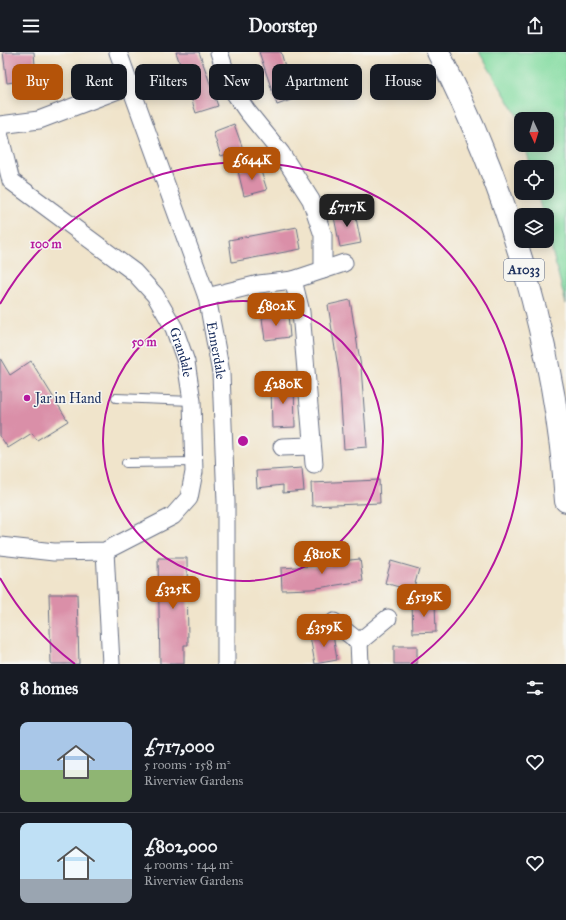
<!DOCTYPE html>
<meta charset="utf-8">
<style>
:root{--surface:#171b24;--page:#242831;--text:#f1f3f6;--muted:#9ea1a6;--line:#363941;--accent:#b45309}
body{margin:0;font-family:"IM FELL Great Primer",serif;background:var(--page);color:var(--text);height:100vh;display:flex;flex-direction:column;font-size:15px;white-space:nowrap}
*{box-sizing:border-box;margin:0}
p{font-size:13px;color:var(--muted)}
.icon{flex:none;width:22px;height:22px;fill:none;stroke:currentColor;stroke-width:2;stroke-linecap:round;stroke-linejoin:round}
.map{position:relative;height:612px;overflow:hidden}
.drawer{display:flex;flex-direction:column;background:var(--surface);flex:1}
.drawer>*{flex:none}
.banner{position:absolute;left:12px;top:12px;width:542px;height:36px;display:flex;gap:8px}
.needle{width:26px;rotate:176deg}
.buttons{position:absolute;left:514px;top:60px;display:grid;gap:8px}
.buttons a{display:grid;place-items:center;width:40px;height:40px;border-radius:8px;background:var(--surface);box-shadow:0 2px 10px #0003;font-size:20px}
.price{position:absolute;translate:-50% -34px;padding:0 9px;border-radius:8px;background:var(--accent);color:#fff;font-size:13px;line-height:26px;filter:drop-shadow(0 1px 2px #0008)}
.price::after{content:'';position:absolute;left:50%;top:24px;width:12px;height:9px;margin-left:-6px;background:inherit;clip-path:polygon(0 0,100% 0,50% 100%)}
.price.active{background:#222;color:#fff}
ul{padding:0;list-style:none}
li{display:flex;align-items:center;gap:12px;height:100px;padding:0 20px}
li+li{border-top:1px solid var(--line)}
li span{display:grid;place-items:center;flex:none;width:112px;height:80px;border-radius:8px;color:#555}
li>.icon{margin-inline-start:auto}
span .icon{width:48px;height:48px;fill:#fffc;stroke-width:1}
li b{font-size:17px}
h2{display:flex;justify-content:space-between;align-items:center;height:48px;padding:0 20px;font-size:17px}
.pill{padding:0 14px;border-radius:8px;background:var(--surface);box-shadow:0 2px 10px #0003;font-size:14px;line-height:36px}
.pill.active{background:var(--accent);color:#fff}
header{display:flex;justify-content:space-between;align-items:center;height:52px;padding:0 20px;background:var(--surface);font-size:18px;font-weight:800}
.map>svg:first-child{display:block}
.green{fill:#84dca1;stroke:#508680}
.building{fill:#da8fa8}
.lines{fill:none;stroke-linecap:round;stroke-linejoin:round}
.lane-casing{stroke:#666e84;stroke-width:10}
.street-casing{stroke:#666e84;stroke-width:19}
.highway-casing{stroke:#666e84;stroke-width:24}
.lane{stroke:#fff;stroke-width:8}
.street{stroke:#fff;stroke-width:17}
.highway{stroke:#fff;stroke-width:22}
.ring{fill:none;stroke:#b5179e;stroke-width:2}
.poi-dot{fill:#b5179e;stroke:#f6f6f2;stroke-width:1.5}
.labels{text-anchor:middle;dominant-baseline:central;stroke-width:3;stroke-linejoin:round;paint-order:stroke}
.shield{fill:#f6f6f2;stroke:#5d6b8a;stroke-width:1}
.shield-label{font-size:13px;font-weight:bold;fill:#1b2f5e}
.street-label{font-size:14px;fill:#1b2f5e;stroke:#f6f6f2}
.poi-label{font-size:14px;fill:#1b2f5e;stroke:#f6f6f2;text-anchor:start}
.centre{fill:#b5179e;stroke:#f6f6f2;stroke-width:2}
.ring-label{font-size:12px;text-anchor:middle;font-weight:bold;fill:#b5179e;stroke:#f6f6f2;stroke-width:3;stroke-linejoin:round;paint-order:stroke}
</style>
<header><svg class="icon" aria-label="menu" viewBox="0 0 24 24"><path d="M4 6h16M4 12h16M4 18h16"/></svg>Doorstep<svg class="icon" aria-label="share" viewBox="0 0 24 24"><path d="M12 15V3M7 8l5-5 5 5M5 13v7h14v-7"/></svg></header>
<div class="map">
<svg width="566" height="612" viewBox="0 0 566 612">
<rect width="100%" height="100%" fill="#f6f6f2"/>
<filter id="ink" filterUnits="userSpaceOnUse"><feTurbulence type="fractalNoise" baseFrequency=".025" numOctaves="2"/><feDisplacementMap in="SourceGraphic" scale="8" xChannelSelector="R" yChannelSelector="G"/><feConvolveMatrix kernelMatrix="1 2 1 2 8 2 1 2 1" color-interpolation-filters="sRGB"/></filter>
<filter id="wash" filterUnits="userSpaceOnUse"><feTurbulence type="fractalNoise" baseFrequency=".012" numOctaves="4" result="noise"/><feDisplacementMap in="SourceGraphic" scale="16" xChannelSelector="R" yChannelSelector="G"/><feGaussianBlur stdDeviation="0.9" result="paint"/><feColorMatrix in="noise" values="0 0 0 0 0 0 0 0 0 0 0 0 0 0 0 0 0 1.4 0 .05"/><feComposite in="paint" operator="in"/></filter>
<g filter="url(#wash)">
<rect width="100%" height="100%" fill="#f0e4cb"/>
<polygon class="green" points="479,0 566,0 566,252 547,179 547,163 543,163 537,141 547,141 547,115 531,115 525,93 547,93 547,67 521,67 521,78 517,63"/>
<g id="blocks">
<g class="building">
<polygon points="3,0 34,0 36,27 7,31"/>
<polygon points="176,0 199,0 218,54 196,61"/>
<polygon points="259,0 281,0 287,22 290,21 299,45 277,53"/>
<polygon points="234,72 243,97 221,104 213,80"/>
<polygon points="259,113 267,138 244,144 238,119"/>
<polygon points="354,156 361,191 340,195 333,160"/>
<polygon points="297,175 301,197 232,210 229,188"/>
<polygon points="350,248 361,315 367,395 344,397 339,322 328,253"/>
<polygon points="288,262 290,285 265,288 262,266"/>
<polygon points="0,306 10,323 31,309 68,369 37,388 32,381 8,396 0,384"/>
<polygon points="294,330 295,375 272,376 271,331"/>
<polygon points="302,416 304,439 283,441 283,433 257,436 256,419"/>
<polygon points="379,428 380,451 312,454 311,431"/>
<polygon points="158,506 187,506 188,593 184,593 184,612 160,612"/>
<polygon points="360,507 363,529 311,537 282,538 281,516 332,513 331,510"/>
<polygon points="391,509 419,517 413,539 385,531"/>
<polygon points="49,542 77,542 79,612 51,612"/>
<polygon points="412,551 435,551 436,580 413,581"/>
<polygon points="330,580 333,582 337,608 315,612 310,584"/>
<rect x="394" y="594" width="23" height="18"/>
</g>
</g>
</g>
<g filter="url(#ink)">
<use href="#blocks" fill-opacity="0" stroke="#666e84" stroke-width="1"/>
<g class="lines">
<g class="lane-casing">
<g id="lane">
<polyline points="116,346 192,349"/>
<polyline points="126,411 194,410"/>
</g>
</g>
<g class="street-casing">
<g id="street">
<path id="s1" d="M 118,0 L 207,245 L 221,321 L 226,450 L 226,612"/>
<polyline points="219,0 231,36 247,59 281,101 311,148 323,183 323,218"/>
<polyline points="0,73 39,68 131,33"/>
<path id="s2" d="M 0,85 L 11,129 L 134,220 L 155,243 L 174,276 L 186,310 L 192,349 L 194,420 L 189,446 L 173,464 L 105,499 L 54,500 L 0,494"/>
<polyline points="293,228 301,260 314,412"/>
<polyline points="207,245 259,232 293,228 344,211"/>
<polyline points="282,395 311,394"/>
<polyline points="105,499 111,612"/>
<polyline points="334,570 359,590 388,566"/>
<polyline points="359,590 360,612"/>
</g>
</g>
<g class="highway-casing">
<path id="highway" d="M 438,0 C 508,137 556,295 566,449"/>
</g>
<use href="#lane" class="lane"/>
<use href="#street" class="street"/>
<use href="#highway" class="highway"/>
</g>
</g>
<g class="ring">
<circle cx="243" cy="389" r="140"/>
<path d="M75 612A279 279 0 0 1 0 526M0 252A279 279 0 1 1 411 612"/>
</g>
<circle class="poi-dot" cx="27" cy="346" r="4"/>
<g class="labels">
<rect class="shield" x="504" y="207" width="40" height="22" rx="3"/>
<g class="shield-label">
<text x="524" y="218">A1033</text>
</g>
<g class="street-label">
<text stroke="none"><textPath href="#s1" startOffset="315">Ennerdale</textPath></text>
<text stroke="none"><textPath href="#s2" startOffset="293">Grandale</textPath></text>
</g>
<g class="poi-label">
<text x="35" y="346">Jar in Hand</text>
</g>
</g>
<circle cx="243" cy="389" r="6" class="centre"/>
<g class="ring-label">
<text x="46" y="196">100 m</text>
<text x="144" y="294">50 m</text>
</g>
</svg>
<div class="buttons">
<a><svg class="needle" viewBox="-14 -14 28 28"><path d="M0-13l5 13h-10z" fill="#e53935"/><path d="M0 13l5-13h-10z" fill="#9ea1a6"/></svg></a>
<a><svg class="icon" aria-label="locate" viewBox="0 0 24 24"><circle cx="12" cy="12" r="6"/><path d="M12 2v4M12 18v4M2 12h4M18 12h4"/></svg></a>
<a><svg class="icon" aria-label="layers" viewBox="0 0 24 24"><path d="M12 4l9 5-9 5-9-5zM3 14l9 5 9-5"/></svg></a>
</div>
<b class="price" style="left:252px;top:129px">£644K</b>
<b class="price active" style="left:347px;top:176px">£717K</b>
<b class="price" style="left:276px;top:275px">£802K</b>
<b class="price" style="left:283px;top:353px">£280K</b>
<b class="price" style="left:322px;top:523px">£810K</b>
<b class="price" style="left:173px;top:558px">£325K</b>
<b class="price" style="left:424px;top:566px">£519K</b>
<b class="price" style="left:324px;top:596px">£359K</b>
<div class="banner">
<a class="pill active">Buy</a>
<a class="pill">Rent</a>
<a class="pill">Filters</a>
<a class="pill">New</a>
<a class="pill">Apartment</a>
<a class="pill">House</a>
</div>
</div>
<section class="drawer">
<h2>8 homes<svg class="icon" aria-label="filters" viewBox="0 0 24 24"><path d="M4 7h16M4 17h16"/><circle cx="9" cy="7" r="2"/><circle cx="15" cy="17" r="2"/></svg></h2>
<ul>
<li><span style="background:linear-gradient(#a9c7e8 60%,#8fb573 0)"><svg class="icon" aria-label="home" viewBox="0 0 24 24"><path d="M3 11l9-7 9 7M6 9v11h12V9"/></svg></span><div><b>£717,000</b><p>5 rooms · 158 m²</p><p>Riverview Gardens</p></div><svg class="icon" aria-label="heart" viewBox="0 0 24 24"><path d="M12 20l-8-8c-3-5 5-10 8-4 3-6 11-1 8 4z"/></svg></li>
<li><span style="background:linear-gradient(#bfe0f5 70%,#9aa5b1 0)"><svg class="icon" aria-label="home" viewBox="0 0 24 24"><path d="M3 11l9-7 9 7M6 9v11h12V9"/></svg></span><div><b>£802,000</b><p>4 rooms · 144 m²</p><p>Riverview Gardens</p></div><svg class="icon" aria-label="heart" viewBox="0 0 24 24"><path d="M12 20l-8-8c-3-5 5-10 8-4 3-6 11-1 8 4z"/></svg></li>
</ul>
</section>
